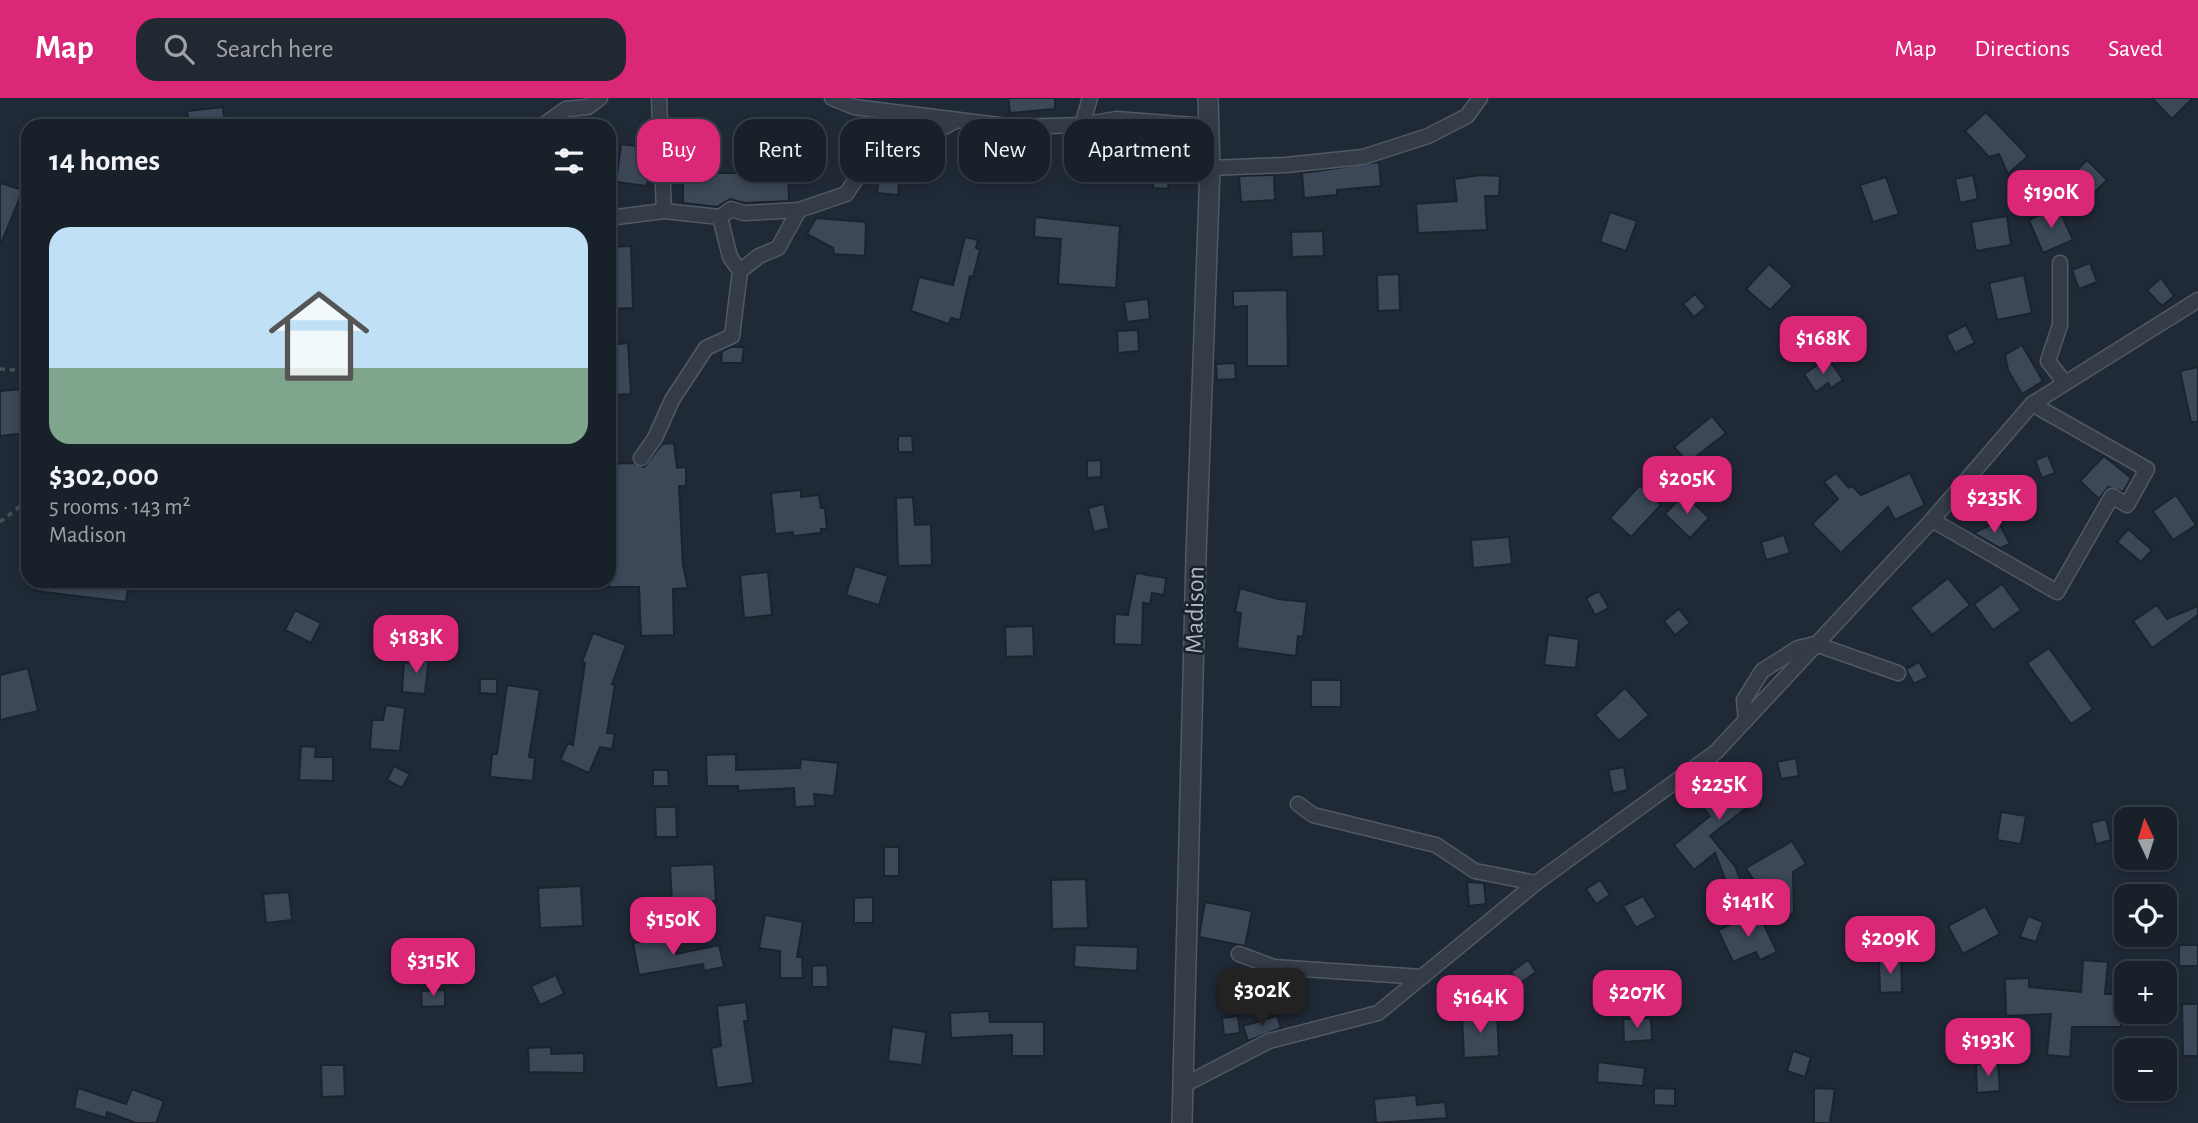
<!DOCTYPE html>
<meta charset="utf-8">
<style>
:root{--surface:#182029;--page:#212831;--text:#f1f3f6;--muted:#9fa3a8;--line:#363e46;--accent:#db2777}
body{margin:0;font-family:"Alegreya Sans",sans-serif;background:var(--page);color:var(--text);height:100vh;display:flex;flex-direction:column;font-size:26px;white-space:nowrap}
*{box-sizing:border-box;margin:0}
p{font-size:23px;color:var(--muted)}
.icon{flex:none;width:38px;height:38px;fill:none;stroke:currentColor;stroke-width:2;stroke-linecap:round;stroke-linejoin:round}
.map{position:relative;flex:1;overflow:hidden}
.side{position:absolute;left:21px;top:21px;width:595px;height:469px;display:flex;flex-direction:column;background:var(--surface);border-radius:21px;box-shadow:0 4px 10px #0003,0 0 0 2px var(--line)}
.side>*{flex:none}
.banner{position:absolute;left:637px;top:21px;width:665px;height:63px;display:flex;gap:14px}
.needle{width:46px;rotate:356deg}
.buttons{position:absolute;left:2114px;top:709px;display:grid;gap:14px}
.buttons a{display:grid;place-items:center;width:63px;height:63px;border-radius:14px;background:var(--surface);box-shadow:0 4px 10px #0003,0 0 0 2px var(--line);font-size:35px}
.price{position:absolute;translate:-50% -60px;padding:0 16px;border-radius:14px;background:var(--accent);color:#fff;font-size:23px;line-height:46px;filter:drop-shadow(0 2px 4px #0008)}
.price::after{content:'';position:absolute;left:50%;top:42px;width:21px;height:16px;margin-left:-10px;background:inherit;clip-path:polygon(0 0,100% 0,50% 100%)}
.price.selected{background:#222;color:#fff}
ul{padding:0;list-style:none}
li{display:grid;align-content:center;gap:14px;height:371px;padding:0 28px}
li+li{border-top:2px solid var(--line)}
li span{display:grid;place-items:center;height:217px;border-radius:21px;color:#555}
li>.icon{margin-inline-start:auto}
span .icon{width:126px;height:126px;fill:#fffc;stroke-width:1}
li b{font-size:30px}
h2{display:flex;justify-content:space-between;align-items:center;height:84px;padding:0 28px;font-size:30px}
.pill{padding:0 24px;border-radius:21px;background:var(--surface);box-shadow:0 4px 10px #0003,0 0 0 2px var(--line);font-size:24px;line-height:63px}
.pill.selected{background:var(--accent);color:#fff}
header{display:flex;align-items:center;gap:42px;box-sizing:border-box;height:98px;padding:0 35px;background:var(--accent);color:#fff}
header strong{font-size:33px}
nav{display:flex;gap:38px;margin-inline-start:auto;font-size:24px}
.search{width:490px;height:63px;background:var(--page);display:flex;align-items:center;gap:18px;box-sizing:border-box;padding:0 24px;border-radius:21px;color:var(--muted);font-size:26px}
.map>svg:first-child{display:block}
.building{fill:#3c4857;stroke:#1b232e;stroke-width:2}
.lines{fill:none;stroke-linecap:round;stroke-linejoin:round}
.minor-casing{stroke:#515965;stroke-width:17}
.tertiary-casing{stroke:#515965;stroke-width:22}
.path{stroke:#3f5355;stroke-width:3.5;stroke-dasharray:5 5;stroke-linecap:butt}
.minor{stroke:#333c47;stroke-width:14}
.tertiary{stroke:#333c47;stroke-width:19}
.labels{text-anchor:middle;dominant-baseline:central;stroke-width:5;stroke-linejoin:round;paint-order:stroke}
.street-label{font-size:26px;fill:#adb6c4;stroke:#19212c}
</style>
<header>
<strong>Map</strong>
<div class="search"><svg class="icon" aria-label="search" viewBox="0 0 24 24"><circle cx="10" cy="10" r="6"/><path d="M15 15l6 6"/></svg>Search here</div>
<nav><a>Map</a><a>Directions</a><a>Saved</a></nav>
</header>
<div class="map">
<svg width="2198" height="1025" viewBox="0 0 2198 1025">
<rect width="100%" height="100%" fill="#202a37"/>
<g class="building">
<polygon points="1008,0 1055,0 1055,11 1010,15"/>
<polygon points="2152,0 2193,0 2172,21"/>
<polygon points="223,9 225,28 189,28 187,13"/>
<polygon points="1986,14 2028,58 2008,76 1999,56 1989,59 1965,33"/>
<polygon points="882,38 899,42 895,57 881,59 877,57"/>
<polygon points="621,46 651,50 647,88 616,84"/>
<polygon points="771,57 772,63 788,62 789,103 744,105 730,101 717,109 683,105 683,75 735,75 734,62 745,62 745,58"/>
<polygon points="2087,62 2107,82 2090,99 2070,79"/>
<polygon points="1379,64 1381,88 1337,92 1337,97 1304,100 1302,75"/>
<polygon points="1154,73 1170,73 1168,91 1153,90"/>
<polygon points="900,76 898,97 877,95 879,79"/>
<polygon points="1274,77 1275,102 1241,104 1239,78"/>
<polygon points="1480,77 1500,78 1499,98 1485,98 1487,132 1418,135 1416,106 1457,103 1454,81"/>
<polygon points="1973,77 1978,101 1960,105 1955,81"/>
<polygon points="1886,79 1899,116 1873,124 1860,87"/>
<polygon points="0,85 23,92 1,146 0,146"/>
<polygon points="2058,109 2073,142 2043,155 2029,122"/>
<polygon points="1610,114 1637,123 1626,153 1600,144"/>
<polygon points="2007,118 2011,147 1976,153 1971,124"/>
<polygon points="1035,119 1120,128 1116,190 1058,186 1061,141 1034,139"/>
<polygon points="816,120 866,124 865,158 834,156 833,150 807,136"/>
<polygon points="1323,133 1324,158 1292,159 1291,134"/>
<polygon points="965,139 978,142 976,150 980,152 973,179 970,178 960,222 951,220 949,226 911,213 919,179 953,187"/>
<polygon points="631,148 633,210 609,211 609,149"/>
<polygon points="2090,165 2097,184 2079,191 2072,172"/>
<polygon points="1769,166 1793,188 1770,212 1746,191"/>
<polygon points="1399,176 1400,212 1378,213 1377,177"/>
<polygon points="2024,177 2032,215 1997,222 1989,185"/>
<polygon points="2161,180 2174,198 2162,208 2147,192"/>
<polygon points="1287,192 1288,268 1247,268 1247,208 1233,209 1233,193"/>
<polygon points="1695,196 1706,209 1694,219 1683,206"/>
<polygon points="1148,201 1150,221 1127,224 1124,204"/>
<polygon points="1966,227 1975,245 1955,255 1946,237"/>
<polygon points="1138,232 1139,253 1118,255 1117,233"/>
<polygon points="628,245 631,296 609,297 609,247"/>
<polygon points="2022,247 2043,283 2022,296 2008,272 2005,257"/>
<polygon points="731,249 744,249 742,265 721,265 722,253"/>
<polygon points="1828,260 1843,282 1831,290 1828,285 1816,294 1804,276"/>
<polygon points="1235,265 1236,281 1217,282 1216,266"/>
<polygon points="2198,269 2198,324 2191,324 2180,273"/>
<polygon points="22,291 27,335 0,338 0,293"/>
<polygon points="1712,318 1726,335 1688,365 1674,349"/>
<polygon points="898,338 912,338 913,354 898,354"/>
<polygon points="674,345 677,370 686,369 686,388 679,388 683,467 688,490 673,491 674,537 641,538 639,489 609,489 609,366 633,365 644,369 662,346"/>
<polygon points="2048,357 2055,375 2042,380 2035,362"/>
<polygon points="2104,358 2131,380 2123,394 2108,389 2099,401 2080,383"/>
<polygon points="1101,362 1101,379 1087,380 1087,363"/>
<polygon points="1836,375 1849,390 1852,388 1861,397 1910,375 1925,407 1895,422 1888,409 1841,455 1812,426 1838,401 1824,384"/>
<polygon points="1640,387 1661,407 1631,439 1610,420"/>
<polygon points="801,392 801,399 819,397 821,410 825,410 827,431 821,431 821,435 793,438 793,434 775,436 771,395"/>
<polygon points="1684,396 1709,420 1690,440 1665,416"/>
<polygon points="2176,397 2196,427 2173,442 2153,413"/>
<polygon points="913,399 915,427 931,426 932,467 898,468 896,400"/>
<polygon points="1104,406 1109,430 1094,434 1088,410"/>
<polygon points="1998,423 2010,446 2000,450 1974,435"/>
<polygon points="2128,431 2152,452 2141,464 2117,444"/>
<polygon points="1784,437 1790,455 1766,462 1761,444"/>
<polygon points="1509,439 1512,466 1473,470 1471,442"/>
<polygon points="855,468 888,478 879,507 846,497"/>
<polygon points="768,474 772,517 744,520 740,477"/>
<polygon points="1136,475 1166,480 1164,497 1152,495 1150,506 1143,505 1142,547 1114,546 1115,516 1128,517"/>
<polygon points="1948,480 1970,507 1932,537 1910,510"/>
<polygon points="37,483 129,483 126,504 36,493"/>
<polygon points="2002,486 2021,512 1993,532 1974,506"/>
<polygon points="1240,490 1278,501 1307,504 1303,539 1298,538 1296,558 1237,550 1241,515 1235,514"/>
<polygon points="1599,493 1609,510 1595,517 1586,500"/>
<polygon points="2157,507 2167,521 2198,508 2198,517 2152,550 2133,523"/>
<polygon points="1679,511 1690,525 1675,537 1664,523"/>
<polygon points="295,512 321,525 311,545 285,532"/>
<polygon points="1033,528 1034,558 1006,559 1005,529"/>
<polygon points="593,535 626,547 612,586 615,587 607,635 615,636 612,651 600,649 589,675 560,662 568,645 573,647 585,565 582,564"/>
<polygon points="1548,537 1579,541 1576,570 1544,567"/>
<polygon points="2049,550 2093,611 2071,626 2027,565"/>
<polygon points="414,557 429,558 425,596 402,594 404,564 414,565"/>
<polygon points="1919,564 1928,579 1914,586 1906,571"/>
<polygon points="28,570 38,613 0,622 0,577"/>
<polygon points="480,581 497,581 497,596 480,595"/>
<rect x="1311" y="582" width="30" height="27"/>
<polygon points="507,587 540,592 529,659 535,660 533,683 490,679 492,656 497,656"/>
<polygon points="1625,590 1649,617 1619,643 1595,617"/>
<polygon points="386,607 405,610 400,653 370,651 372,622 383,622"/>
<polygon points="301,648 316,649 315,659 333,659 333,683 299,682"/>
<polygon points="736,656 736,672 800,670 801,661 838,665 834,698 814,696 815,708 795,709 794,690 738,693 738,688 707,688 706,657"/>
<polygon points="1796,660 1799,678 1781,681 1777,664"/>
<polygon points="394,668 410,676 402,690 387,682"/>
<polygon points="1740,668 1762,698 1710,738 1735,768 1741,784 1728,789 1715,755 1694,772 1674,747 1710,718 1697,702"/>
<polygon points="1624,669 1628,692 1613,695 1608,672"/>
<polygon points="653,672 668,672 669,688 653,688"/>
<polygon points="655,709 676,709 677,739 656,739"/>
<polygon points="2001,714 2026,718 2021,746 1997,742"/>
<polygon points="2106,721 2111,742 2096,746 2091,725"/>
<polygon points="1792,743 1806,766 1793,774 1794,816 1776,817 1746,770"/>
<rect x="884" y="749" width="15" height="29"/>
<polygon points="714,766 716,803 672,805 670,768"/>
<polygon points="1086,781 1088,830 1052,831 1051,782"/>
<polygon points="1600,782 1610,797 1596,806 1586,791"/>
<polygon points="1467,784 1484,785 1486,806 1469,808"/>
<polygon points="581,788 583,828 540,830 538,790"/>
<polygon points="289,794 292,822 266,825 263,796"/>
<polygon points="1643,798 1656,819 1636,830 1623,808"/>
<polygon points="873,799 873,825 854,825 854,800"/>
<polygon points="1205,804 1252,813 1245,848 1199,839"/>
<polygon points="1985,808 2000,836 1963,856 1948,828"/>
<polygon points="1758,814 1777,854 1760,862 1756,854 1733,864 1718,832"/>
<polygon points="765,817 803,824 797,859 802,859 803,880 780,880 780,853 759,850"/>
<polygon points="2028,818 2043,824 2036,844 2020,839"/>
<polygon points="672,838 676,856 719,847 724,869 704,873 703,866 639,877 633,845"/>
<polygon points="1075,847 1138,849 1137,873 1074,869"/>
<rect x="2179" y="847" width="19" height="21"/>
<polygon points="1901,861 1902,894 1880,895 1879,862"/>
<polygon points="1528,862 1536,874 1519,886 1511,874"/>
<polygon points="2083,862 2108,864 2105,896 2121,896 2121,929 2072,929 2070,959 2047,957 2051,916 2006,918 2005,881 2029,880 2029,889 2081,894"/>
<polygon points="827,867 828,889 812,889 812,868"/>
<polygon points="556,877 564,896 540,907 531,888"/>
<polygon points="445,892 445,908 422,909 421,893"/>
<polygon points="746,904 748,923 744,923 753,985 717,990 711,950 721,948 717,908"/>
<polygon points="2182,906 2198,906 2198,958 2183,958"/>
<polygon points="989,913 990,924 1044,924 1044,958 1012,958 1012,937 951,940 950,915"/>
<polygon points="1497,915 1499,958 1464,960 1462,917"/>
<polygon points="1238,918 1240,935 1224,937 1222,920"/>
<polygon points="1277,918 1281,930 1248,943 1243,928"/>
<polygon points="1651,920 1652,942 1624,944 1623,921"/>
<polygon points="892,929 926,934 922,967 888,963"/>
<polygon points="551,949 551,956 584,955 584,975 529,974 528,950"/>
<polygon points="1793,953 1811,959 1805,979 1787,973"/>
<polygon points="1598,964 1645,970 1643,988 1597,984"/>
<polygon points="1998,965 2000,993 1977,995 1976,966"/>
<polygon points="321,967 344,967 345,998 322,999"/>
<polygon points="78,990 126,1006 132,991 164,1003 156,1025 136,1025 107,1014 106,1020 74,1010"/>
<polygon points="1654,990 1675,991 1675,1008 1654,1007"/>
<polygon points="1814,990 1835,991 1830,1025 1814,1025"/>
<polygon points="1416,997 1417,1007 1445,1004 1447,1020 1376,1025 1374,1001"/>
</g>
<g class="lines">
<g class="minor-casing">
<g id="minor">
<polyline points="832,0 854,9 1015,29 1082,27 1116,21 1207,28"/>
<polyline points="1082,27 1090,0"/>
<polyline points="542,28 566,11 588,9 600,0"/>
<polyline points="1210,70 1286,67 1363,59 1428,38 1467,18 1480,0"/>
<polyline points="720,119 731,111 744,115 799,112"/>
<polyline points="609,120 664,113 659,0"/>
<polyline points="2060,165 2060,227 2048,263 2065,285"/>
<polyline points="740,173 759,158 778,150 799,112 846,96 862,72 907,65 920,42 957,22"/>
<polyline points="641,360 655,340 672,302 706,250 732,238 740,173 730,159 720,119 664,113"/>
<polyline points="1932,422 2057,494 2112,398 2127,407 2147,371 2032,306"/>
<polyline points="1746,622 1744,602 1762,573 1798,550 1815,546 1898,575"/>
<polyline points="1298,706 1313,717 1436,747 1475,773 1536,785"/>
<polyline points="1239,856 1274,869 1422,879"/>
<polyline points="1184,987 1269,943 1378,915 1536,785 1716,654 1932,422 2032,306 2198,202"/>
</g>
</g>
<g class="tertiary-casing">
<polyline id="tertiary" points="1182,1025 1196,458 1210,70 1208,0"/>
</g>
<g class="path">
<polyline points="0,271 28,273"/>
<polyline points="0,424 28,402"/>
</g>
<use href="#minor" class="minor"/>
<use href="#tertiary" class="tertiary"/>
</g>
<g class="labels">
<g class="street-label">
<text transform="translate(1195 512) rotate(-89)">Madison</text>
</g>
</g>
</svg>
<div class="buttons">
<a><svg class="needle" viewBox="-14 -14 28 28"><path d="M0-13l5 13h-10z" fill="#e53935"/><path d="M0 13l5-13h-10z" fill="#9fa3a8"/></svg></a>
<a><svg class="icon" aria-label="locate" viewBox="0 0 24 24"><circle cx="12" cy="12" r="6"/><path d="M12 2v4M12 18v4M2 12h4M18 12h4"/></svg></a>
<a>+</a>
<a>−</a>
</div>
<b class="price" style="left:2051px;top:132px">$190K</b>
<b class="price" style="left:1823px;top:278px">$168K</b>
<b class="price" style="left:1687px;top:418px">$205K</b>
<b class="price" style="left:1994px;top:437px">$235K</b>
<b class="price" style="left:416px;top:577px">$183K</b>
<b class="price" style="left:1719px;top:724px">$225K</b>
<b class="price" style="left:1748px;top:841px">$141K</b>
<b class="price" style="left:673px;top:859px">$150K</b>
<b class="price" style="left:1890px;top:878px">$209K</b>
<b class="price" style="left:433px;top:900px">$315K</b>
<b class="price selected" style="left:1262px;top:930px">$302K</b>
<b class="price" style="left:1637px;top:932px">$207K</b>
<b class="price" style="left:1480px;top:937px">$164K</b>
<b class="price" style="left:1988px;top:980px">$193K</b>
<div class="banner">
<a class="pill selected">Buy</a>
<a class="pill">Rent</a>
<a class="pill">Filters</a>
<a class="pill">New</a>
<a class="pill">Apartment</a>
</div>
<section class="side">
<h2>14 homes<svg class="icon" aria-label="filters" viewBox="0 0 24 24"><path d="M4 7h16M4 17h16"/><circle cx="9" cy="7" r="2"/><circle cx="15" cy="17" r="2"/></svg></h2>
<ul>
<li><span style="background:linear-gradient(#bfe0f5 65%,#7fa58c 0)"><svg class="icon" aria-label="home" viewBox="0 0 24 24"><path d="M3 11l9-7 9 7M6 9v11h12V9"/></svg></span><div><b>$302,000</b><p>5 rooms · 143 m²</p><p>Madison</p></div></li>
</ul>
</section>
</div>
